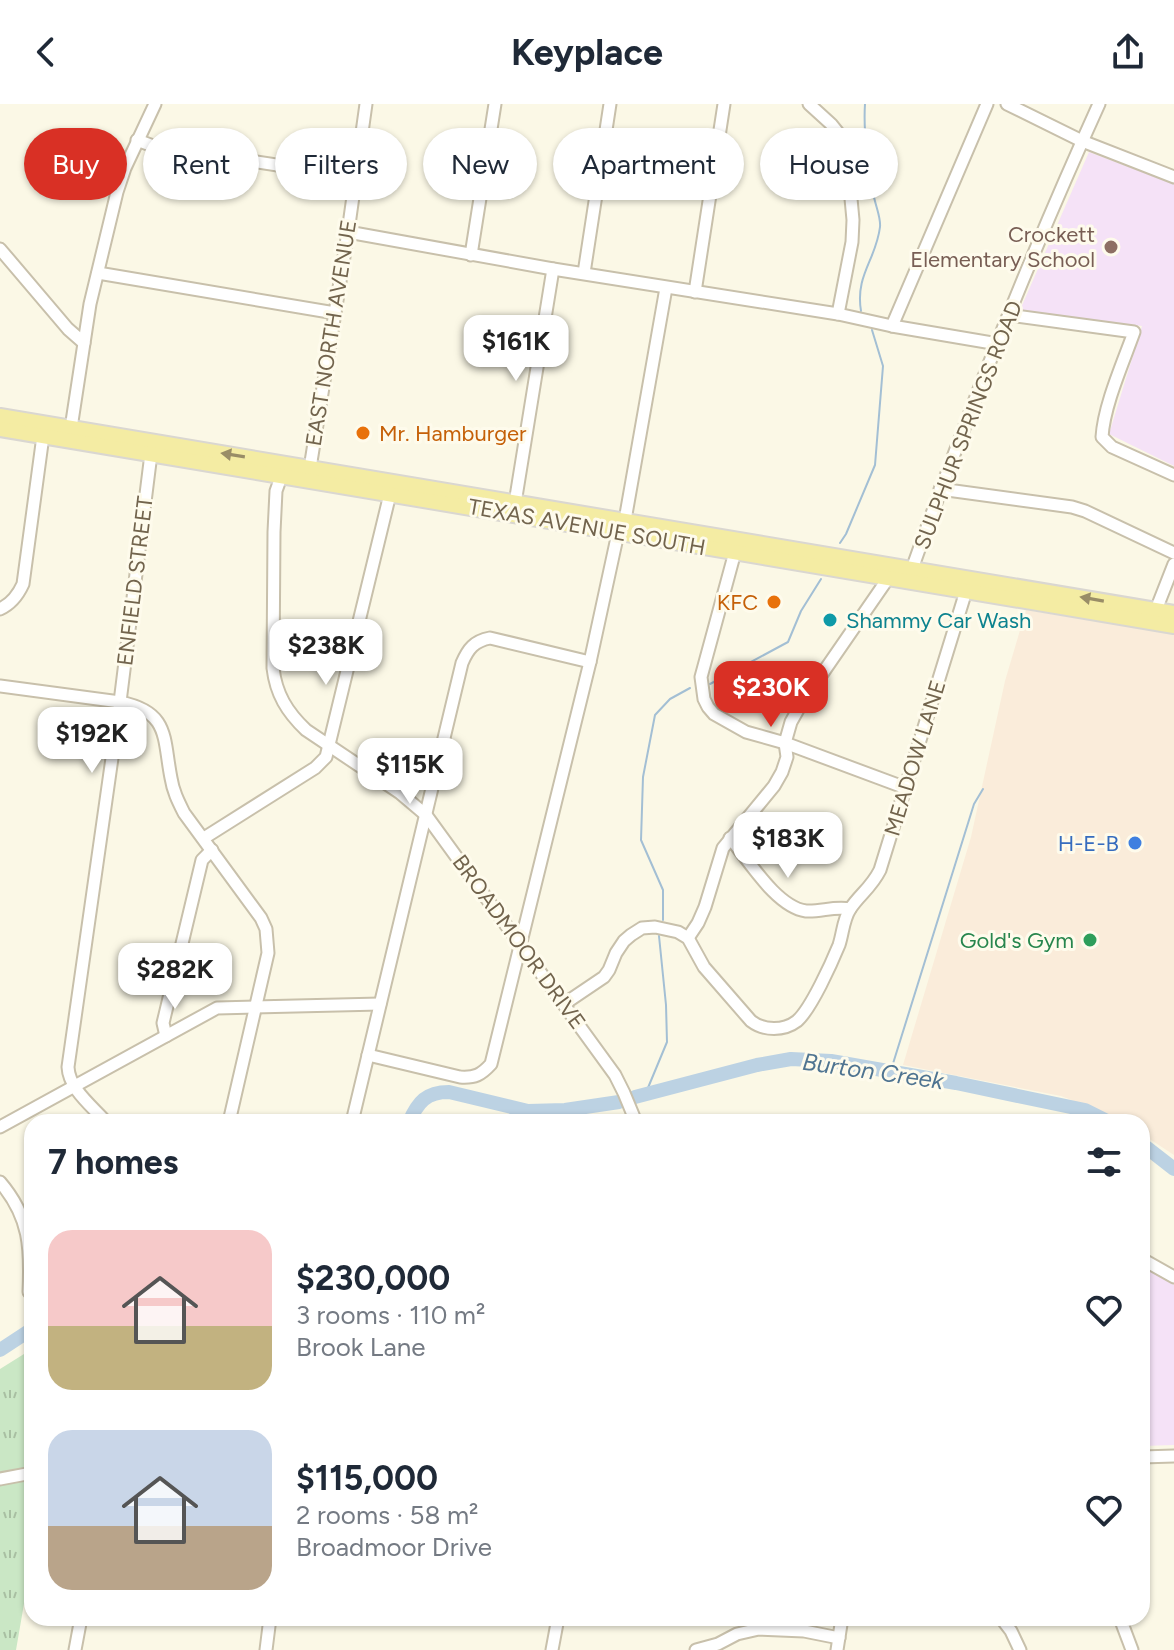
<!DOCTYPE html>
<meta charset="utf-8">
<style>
:root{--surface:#fff;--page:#f6f6f7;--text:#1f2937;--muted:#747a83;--accent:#d93025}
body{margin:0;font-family:Figtree,sans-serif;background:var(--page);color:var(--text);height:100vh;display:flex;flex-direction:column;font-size:30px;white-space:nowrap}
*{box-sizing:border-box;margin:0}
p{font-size:26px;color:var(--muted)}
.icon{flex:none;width:44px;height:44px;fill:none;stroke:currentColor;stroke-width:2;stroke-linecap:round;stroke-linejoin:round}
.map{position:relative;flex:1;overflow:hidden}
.drawer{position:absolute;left:24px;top:1010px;width:1126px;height:512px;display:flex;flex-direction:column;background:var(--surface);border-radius:24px;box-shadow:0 2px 6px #0004}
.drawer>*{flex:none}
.hud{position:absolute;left:24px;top:24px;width:1126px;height:72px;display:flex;gap:16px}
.price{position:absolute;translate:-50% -68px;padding:0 18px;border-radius:16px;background:#fff;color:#222;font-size:26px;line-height:52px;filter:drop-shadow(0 2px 4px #0008)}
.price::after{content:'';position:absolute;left:50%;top:48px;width:24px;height:18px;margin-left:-12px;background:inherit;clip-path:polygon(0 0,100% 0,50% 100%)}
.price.active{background:var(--accent);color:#fff}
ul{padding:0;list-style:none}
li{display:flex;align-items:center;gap:24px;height:200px;padding:0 24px}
li span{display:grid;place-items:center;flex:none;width:224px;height:160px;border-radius:24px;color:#555}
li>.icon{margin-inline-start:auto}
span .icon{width:96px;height:96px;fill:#fffc;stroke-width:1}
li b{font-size:34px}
h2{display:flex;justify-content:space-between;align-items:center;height:96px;padding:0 24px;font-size:34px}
.tag{padding:0 28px;border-radius:36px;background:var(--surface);box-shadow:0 2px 6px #0004;font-size:28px;line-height:72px}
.tag.active{background:var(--accent);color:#fff}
header{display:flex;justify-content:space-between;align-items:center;height:104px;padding:0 24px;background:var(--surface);font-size:36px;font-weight:700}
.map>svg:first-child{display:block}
.commercial{fill:#faecda}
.education{fill:#f5e2f7}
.park{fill:url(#park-tufts)}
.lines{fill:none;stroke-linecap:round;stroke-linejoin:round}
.stream{stroke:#a3bfd4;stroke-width:2}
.river{stroke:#bcd2e3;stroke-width:14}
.minor-casing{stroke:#c8c0ab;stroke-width:15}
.major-casing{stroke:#dad7d1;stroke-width:18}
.minor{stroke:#fff;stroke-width:11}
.major{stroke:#f4eca3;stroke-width:14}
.oneway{fill:#998d67}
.education-dot{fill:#8d6e63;stroke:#fefbec;stroke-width:3}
.food-dot{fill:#e8710a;stroke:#fefbec;stroke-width:3}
.culture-dot{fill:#0f9aa8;stroke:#fefbec;stroke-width:3}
.shop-dot{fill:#3f7fe0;stroke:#fefbec;stroke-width:3}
.leisure-dot{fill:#2e9e5b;stroke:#fefbec;stroke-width:3}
.labels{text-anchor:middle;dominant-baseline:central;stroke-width:6;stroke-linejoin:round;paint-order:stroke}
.education-label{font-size:22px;fill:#785e54;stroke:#fefbec;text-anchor:end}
.street-label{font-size:22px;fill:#72644d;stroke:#fefbec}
.food-label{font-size:22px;fill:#c56008;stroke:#fefbec;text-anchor:start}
.culture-label{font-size:22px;fill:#0d838f;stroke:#fefbec;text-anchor:start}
.shop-label{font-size:22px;fill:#366cbe;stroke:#fefbec;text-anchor:end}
.leisure-label{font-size:22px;fill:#27864d;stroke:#fefbec;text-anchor:end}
.water-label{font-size:24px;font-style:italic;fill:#4f7491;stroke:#fefbec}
</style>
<header><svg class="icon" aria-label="back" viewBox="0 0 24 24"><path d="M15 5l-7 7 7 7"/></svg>Keyplace<svg class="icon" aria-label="share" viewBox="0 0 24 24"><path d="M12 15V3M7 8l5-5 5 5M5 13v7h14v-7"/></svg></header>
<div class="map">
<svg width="1174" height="1546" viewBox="0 0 1174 1546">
<defs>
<pattern id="park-tufts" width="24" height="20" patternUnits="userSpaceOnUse" patternTransform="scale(2)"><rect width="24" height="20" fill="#cae7c5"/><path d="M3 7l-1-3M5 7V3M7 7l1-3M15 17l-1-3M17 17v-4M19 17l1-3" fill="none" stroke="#a8bfa2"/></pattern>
</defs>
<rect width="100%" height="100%" fill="#fbf8e6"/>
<polygon class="commercial" points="1026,506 1174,530 1174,1051 1142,1030 1142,1018 1122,1018 1111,1011 1061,992 903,961 971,733 1005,577"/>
<g class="education">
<polygon points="1089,48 1174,80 1174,362 1109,330 1142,222 1020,206"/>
<polygon points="1142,1158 1174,1181 1174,1341 1142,1342"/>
</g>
<polygon class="park" points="32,1245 32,1469 25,1494 16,1546 0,1546 0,1265"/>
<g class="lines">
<g class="stream">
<path d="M 861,207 C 855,171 876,156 880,123 C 881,114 876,103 874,93 C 868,63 863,31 865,0"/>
<polyline points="840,439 846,430 875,361 883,262 872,226"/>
<polyline points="710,580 788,538 801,507 821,475"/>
<polyline points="663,816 663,786 641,736 643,673 655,611 670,595 690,584"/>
<polyline points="891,966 974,700 983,685"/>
<polyline points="645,991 667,938 666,901 659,832"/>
</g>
<g class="river">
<polyline points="635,993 757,961 791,955 831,957 956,979 1085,1006 1109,1018"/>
<path d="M 409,1018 C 418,998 426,988 449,988 L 528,1007 L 565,1006 L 619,998"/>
<polyline points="1142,1040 1174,1065"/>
<polyline points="0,1246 32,1225"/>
</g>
<g class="minor-casing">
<g id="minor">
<polyline points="809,0 831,20 839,30 844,38 847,52 853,116 852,138 838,210"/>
<polyline points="1007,0 1082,37 1174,73"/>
<polyline points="137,36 153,42 355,73"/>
<polyline points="348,128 553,165 838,210 892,222 998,240"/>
<polyline points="0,145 68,225 84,239"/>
<polyline points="471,151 495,0"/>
<polyline points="98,169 335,209"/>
<polyline points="584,169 610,0"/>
<polyline points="695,188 724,0"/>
<path d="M 1009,211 L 1134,228 C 1123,259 1104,301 1102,333 L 1112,343 L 1174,371"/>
<polyline points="892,222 987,0"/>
<polyline points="71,324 90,200 117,88 125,64 155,0"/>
<polyline points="303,366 310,364 348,128 366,0"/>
<path d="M 287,371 L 281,373 L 276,387 L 274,428 L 273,564 C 276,590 287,608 306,626 L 400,689 L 426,711 L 615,971 L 624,989 L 636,1018"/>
<polyline points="940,385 1072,403 1085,407 1174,449"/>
<polyline points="515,399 553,165"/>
<polyline points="625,416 666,184"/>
<polyline points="735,448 701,573 704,595 708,603 714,610 746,628 785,639 906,684"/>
<path d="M 0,505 C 11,500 18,491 23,480 L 43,332"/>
<polyline points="1154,511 1174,460"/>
<path d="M 0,582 L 120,598 C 170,608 163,634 171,674 C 173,687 178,697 184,709 L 261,814 L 266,825 L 268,849 L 229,1018"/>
<polyline points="204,734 315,664 326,653 390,390"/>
<path d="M 730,734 C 748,755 776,803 806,807 C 821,808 834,802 850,805"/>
<path d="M 688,834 L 698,819 L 705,803 L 723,744 L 774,682 L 782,668 L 787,653 L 785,639 L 791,618 L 800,602 L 889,473 L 912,465 C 968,308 1030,152 1099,0"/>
<path d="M 564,900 L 604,873 L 609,866 L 616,849 L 624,837 L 631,831 L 642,824 L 655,823 L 678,828 L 688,834 L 704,863 L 751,917 C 764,927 784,927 797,917 C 811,905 832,858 839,841 C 843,829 843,816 850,805 C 860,790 871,784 880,766 L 966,487"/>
<polyline points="166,932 163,919 202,756 212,746"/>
<path d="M 368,951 L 460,973 C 475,974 481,971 491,960 L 590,558 L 618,429"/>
<path d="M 106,1018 C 92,1002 69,985 68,963 L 120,598 L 151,350"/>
<path d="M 352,1018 L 462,559 C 468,545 474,537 490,534 L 590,558"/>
<polyline points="0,1023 217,904 380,900"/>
<path d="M 0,1078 C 30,1113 31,1144 29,1188"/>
<polyline points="1142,1155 1174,1173"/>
<polyline points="1142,1353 1174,1352"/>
<polyline points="0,1375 32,1369"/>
<polyline points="1001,1514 1011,1527 1020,1546"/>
<polyline points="1120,1514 1132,1546"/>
<polyline points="75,1546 81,1514"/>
<polyline points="266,1546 270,1514"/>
<polyline points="552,1546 558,1514"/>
<polyline points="696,1546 718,1540 737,1530 759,1525 804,1527 839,1534"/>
<polyline points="837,1546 842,1514"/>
</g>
</g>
<g class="major-casing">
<g id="major">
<polyline points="0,312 1174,509"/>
<polyline points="0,325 1174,522"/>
</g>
</g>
<use href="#minor" class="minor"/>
<use href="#major" class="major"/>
</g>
<defs><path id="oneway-solid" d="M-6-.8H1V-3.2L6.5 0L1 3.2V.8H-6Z" transform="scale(2)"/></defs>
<g class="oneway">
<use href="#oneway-solid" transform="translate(233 351) rotate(-171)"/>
<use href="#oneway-solid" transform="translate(1092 495) rotate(-170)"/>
</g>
<circle class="education-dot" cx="1111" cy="143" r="8"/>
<g class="food-dot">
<circle cx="363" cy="329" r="8"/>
<circle cx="774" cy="498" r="8"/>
</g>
<circle class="culture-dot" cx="830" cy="516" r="8"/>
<circle class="shop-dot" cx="1135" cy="739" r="8"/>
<circle class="leisure-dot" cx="1090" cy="836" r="8"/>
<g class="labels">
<g class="education-label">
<text x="1095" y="130">Crockett<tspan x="1095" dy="25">Elementary School</tspan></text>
</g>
<g class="street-label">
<text transform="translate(331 229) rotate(-81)">EAST NORTH AVENUE</text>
<text transform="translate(968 321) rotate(-69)">SULPHUR SPRINGS ROAD</text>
<text transform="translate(587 423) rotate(10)">TEXAS AVENUE SOUTH</text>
<text transform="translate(135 477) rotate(-83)">ENFIELD STREET</text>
<text transform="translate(915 654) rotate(-73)">MEADOW LANE</text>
<text transform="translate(519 838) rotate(54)">BROADMOOR DRIVE</text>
</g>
<g class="food-label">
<text x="379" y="329">Mr. Hamburger</text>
<text x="758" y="498" text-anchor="end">KFC</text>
</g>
<g class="culture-label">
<text x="846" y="516">Shammy Car Wash</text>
</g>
<g class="shop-label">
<text x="1119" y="739">H-E-B</text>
</g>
<g class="leisure-label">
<text x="1074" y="836">Gold's Gym</text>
</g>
<g class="water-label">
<text transform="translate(873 967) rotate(8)">Burton Creek</text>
</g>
</g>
</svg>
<b class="price" style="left:516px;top:279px">$161K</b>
<b class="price" style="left:326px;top:583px">$238K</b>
<b class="price active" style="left:771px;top:625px">$230K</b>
<b class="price" style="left:92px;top:671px">$192K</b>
<b class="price" style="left:410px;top:702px">$115K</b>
<b class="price" style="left:788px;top:776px">$183K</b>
<b class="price" style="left:175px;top:907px">$282K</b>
<div class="hud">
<a class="tag active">Buy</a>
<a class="tag">Rent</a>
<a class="tag">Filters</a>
<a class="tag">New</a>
<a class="tag">Apartment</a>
<a class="tag">House</a>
</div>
<section class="drawer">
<h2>7 homes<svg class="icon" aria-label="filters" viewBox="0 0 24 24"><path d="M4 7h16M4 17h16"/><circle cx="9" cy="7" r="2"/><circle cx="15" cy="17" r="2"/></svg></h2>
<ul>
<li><span style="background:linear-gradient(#f6c9c9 60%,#c2b280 0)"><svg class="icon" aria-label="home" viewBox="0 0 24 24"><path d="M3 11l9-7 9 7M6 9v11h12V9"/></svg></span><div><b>$230,000</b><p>3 rooms · 110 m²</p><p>Brook Lane</p></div><svg class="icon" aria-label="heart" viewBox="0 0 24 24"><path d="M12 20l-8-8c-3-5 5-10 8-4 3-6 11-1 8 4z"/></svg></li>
<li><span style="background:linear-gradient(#c9d6e8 60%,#b9a48a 0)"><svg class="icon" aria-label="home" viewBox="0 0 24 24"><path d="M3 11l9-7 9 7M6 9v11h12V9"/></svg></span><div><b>$115,000</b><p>2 rooms · 58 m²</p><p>Broadmoor Drive</p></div><svg class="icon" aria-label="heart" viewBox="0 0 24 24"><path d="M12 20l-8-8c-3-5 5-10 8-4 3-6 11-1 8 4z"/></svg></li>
</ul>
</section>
</div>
